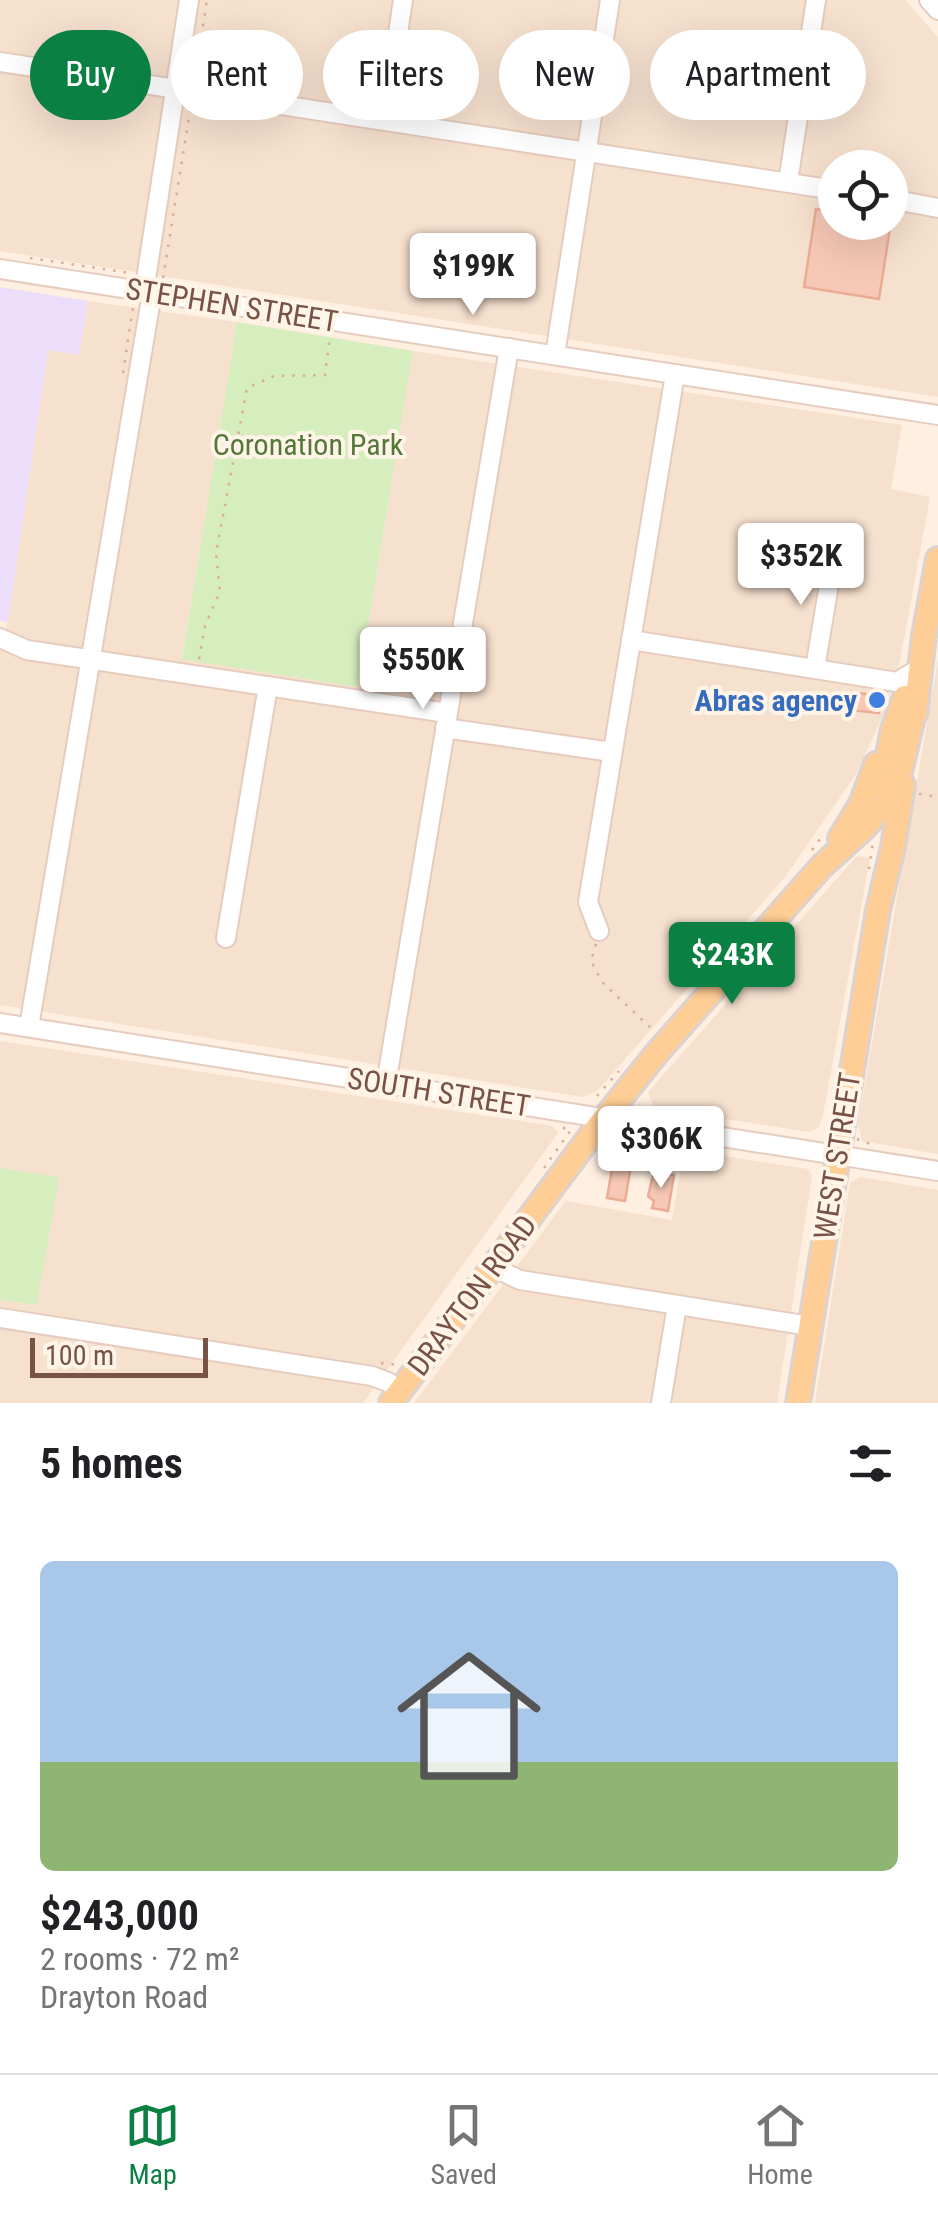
<!DOCTYPE html>
<meta charset="utf-8">
<style>
:root{--surface:#fff;--page:#f6f6f6;--text:#202124;--muted:#757577;--line:#e0e0e0;--accent:#0b8043}
body{margin:0;font-family:"Roboto Condensed",sans-serif;background:var(--page);color:var(--text);height:100vh;display:flex;flex-direction:column;font-size:38px;white-space:nowrap}
*{box-sizing:border-box;margin:0}
p{font-size:32px;color:var(--muted)}
.icon{flex:none;width:55px;height:55px;fill:none;stroke:currentColor;stroke-width:2;stroke-linecap:round;stroke-linejoin:round}
.map{position:relative;height:1403px;overflow:hidden}
.drawer{display:flex;flex-direction:column;background:var(--surface);flex:1}
.drawer>*{flex:none}
.guide{position:absolute;left:30px;top:30px;width:880px;height:90px;display:flex;gap:20px}
.buttons{position:absolute;left:818px;top:150px;display:grid;gap:20px}
.buttons a{display:grid;place-items:center;width:90px;height:90px;border-radius:50%;background:var(--surface);box-shadow:0 10px 40px #0002;font-size:50px}
.scale{position:absolute;left:30px;bottom:25px;width:178px;box-sizing:border-box;padding-left:10px;border:5px solid #775245;border-top:0;font-size:28px;line-height:35px;white-space:nowrap;color:#775245;-webkit-text-stroke:8px #fff4e8;paint-order:stroke}
.price{position:absolute;translate:-50% -85px;padding:0 22px;border-radius:10px;background:#fff;color:#222;font-size:32px;line-height:65px;filter:drop-shadow(0 2px 5px #0008)}
.price::after{content:'';position:absolute;left:50%;top:60px;width:30px;height:22px;margin-left:-15px;background:inherit;clip-path:polygon(0 0,100% 0,50% 100%)}
.price.active{background:var(--accent);color:#fff}
ul{padding:0;list-style:none}
li{display:grid;align-content:center;gap:20px;height:530px;padding:0 40px}
li+li{border-top:2px solid var(--line)}
li span{display:grid;place-items:center;height:310px;border-radius:15px;color:#555}
li>.icon{margin-inline-start:auto}
span .icon{width:180px;height:180px;fill:#fffc;stroke-width:1}
li b{font-size:42px}
h2{display:flex;justify-content:space-between;align-items:center;height:120px;padding:0 40px;font-size:42px}
.tag{padding:0 35px;border-radius:45px;background:var(--surface);box-shadow:0 10px 40px #0002;font-size:35px;line-height:90px}
.tag.active{background:var(--accent);color:#fff}
.tabs{display:flex;justify-content:space-around;align-items:center;height:140px;border-top:2px solid var(--line);background:var(--surface);font-size:28px;color:var(--muted)}
.tabs a{display:grid;justify-items:center;gap:5px}
.tabs .active{color:var(--accent)}
.map>svg:first-child{display:block}
.residential{fill:#f6e0ce;fill-rule:evenodd}
.education{fill:#ecddfa}
.green{fill:#d6edbe}
.building{fill:#f6c8b5;stroke:#eaac94;stroke-width:2.5}
.lines{fill:none;stroke-linecap:round;stroke-linejoin:round}
.minor-casing{stroke:#e5ccbe;stroke-width:22}
.major-casing{stroke:#dcd2cf;stroke-width:28}
.path{stroke:#dbab99;stroke-width:2.5;stroke-dasharray:2.5 8;stroke-linecap:butt}
.minor{stroke:#fff;stroke-width:18}
.major{stroke:#ffcd96;stroke-width:22}
.shop-dot{fill:#3f7fe0;stroke:#fff4e8;stroke-width:4}
.labels{text-anchor:middle;dominant-baseline:central;stroke-width:8;stroke-linejoin:round;paint-order:stroke}
.street-label{font-size:30px;fill:#775245;stroke:#fff4e8}
.park-label{font-size:30px;fill:#53783a;stroke:#fff4e8}
.shop-label{font-size:30px;font-weight:bold;fill:#366cbe;stroke:#fff4e8;text-anchor:end}
</style>
<div class="map">
<svg width="938" height="1403" viewBox="0 0 938 1403">
<rect width="100%" height="100%" fill="#feefe0"/>
<g class="residential">
<path d="M 0,0 L 905,0 L 938,37 L 938,397 L 0,251 ZM 835,168 L 890,168 L 890,222 L 835,222 Z"/>
<polygon points="88,301 237,322 182,658 358,687 413,351 902,425 891,489 930,497 900,661 884,713 856,774 785,877 598,1090 583,1097 0,1005 0,648 3,652 48,349 79,355"/>
<polygon points="938,660 938,1154 862,1141 858,1124"/>
<polygon points="857,856 870,858 823,1115 819,1127 809,1132 654,1108 648,1092"/>
<polygon points="0,1041 553,1126 558,1133 363,1403 0,1403 0,1300 37,1305 58,1178 0,1168"/>
<polygon points="684,1150 808,1169 812,1176 777,1403 414,1403 566,1201 672,1220"/>
<polygon points="860,1177 938,1190 938,1403 815,1403 850,1183"/>
</g>
<polygon class="education" points="0,287 88,301 79,355 48,350 8,622 0,621"/>
<g class="green">
<polygon points="237,322 413,351 358,687 182,659"/>
<polygon points="0,1168 59,1177 37,1305 0,1300"/>
</g>
<g class="building">
<polygon points="816,209 835,212 835,222 891,222 879,299 804,287"/>
<polygon points="873,691 877,692 882,698 879,713 848,710 851,692 872,695"/>
<polygon points="614,1157 632,1160 625,1201 607,1198"/>
<polygon points="654,1172 674,1175 668,1211 652,1208 654,1201 648,1196"/>
</g>
<g class="lines">
<g class="minor-casing">
<g id="minor">
<polyline points="929,0 938,10"/>
<polyline points="0,62 835,190"/>
<polyline points="385,120 403,0"/>
<polyline points="788,182 816,0"/>
<polyline points="890,199 938,208"/>
<polyline points="0,269 938,415"/>
<polyline points="144,292 189,0"/>
<polyline points="555,355 610,0"/>
<polyline points="0,638 27,650 447,713"/>
<polyline points="631,640 897,682 915,671"/>
<polyline points="815,668 830,579 827,549"/>
<polyline points="445,728 612,752"/>
<polyline points="599,931 588,902 675,374"/>
<polyline points="226,938 268,686"/>
<polyline points="0,1023 938,1171"/>
<polyline points="29,1027 152,293"/>
<polyline points="386,1084 509,348"/>
<polyline points="493,1267 520,1280 810,1326"/>
<polyline points="0,1318 372,1376 388,1382 400,1391"/>
<polyline points="661,1403 677,1305"/>
</g>
</g>
<g class="major-casing">
<g id="major">
<polyline points="915,714 924,636 938,559"/>
<polyline points="882,787 893,729 905,697"/>
<polyline points="840,838 861,804 876,764"/>
<polyline points="391,1403 592,1134 656,1054 822,866 864,828 892,797 897,785 917,700"/>
<polyline points="798,1403 878,910 893,847 903,785"/>
</g>
</g>
<g class="path">
<polyline points="195,78 207,0"/>
<polyline points="30,258 130,273"/>
<polyline points="163,278 191,105"/>
<polyline points="123,373 133,307"/>
<polyline points="199,659 205,626 220,591 216,553 247,388 274,376 325,375 330,336"/>
<polyline points="919,794 938,797"/>
<polyline points="812,850 822,836"/>
<polyline points="869,869 873,842"/>
<polyline points="596,944 591,961 602,982 653,1030"/>
<polyline points="597,1096 619,1071"/>
<polyline points="857,1139 873,1145"/>
<polyline points="544,1168 571,1130 560,1127"/>
<polyline points="381,1363 398,1365"/>
</g>
<use href="#minor" class="minor"/>
<use href="#major" class="major"/>
</g>
<circle class="shop-dot" cx="877" cy="700" r="10"/>
<g class="labels">
<g class="street-label">
<text transform="translate(232 305) rotate(9)">STEPHEN STREET</text>
<text transform="translate(439 1092) rotate(9)">SOUTH STREET</text>
<text transform="translate(837 1156) rotate(-81)">WEST STREET</text>
<text transform="translate(472 1295) rotate(-53)">DRAYTON ROAD</text>
</g>
<g class="park-label">
<text x="308" y="444">Coronation Park</text>
</g>
<g class="shop-label">
<text x="857" y="700">Abras agency</text>
</g>
</g>
</svg>
<div class="buttons">
<a><svg class="icon" aria-label="locate" viewBox="0 0 24 24"><circle cx="12" cy="12" r="6"/><path d="M12 2v4M12 18v4M2 12h4M18 12h4"/></svg></a>
</div>
<div class="scale">100 m</div>
<b class="price" style="left:473px;top:318px">$199K</b>
<b class="price" style="left:801px;top:608px">$352K</b>
<b class="price" style="left:423px;top:712px">$550K</b>
<b class="price active" style="left:732px;top:1007px">$243K</b>
<b class="price" style="left:661px;top:1191px">$306K</b>
<div class="guide">
<a class="tag active">Buy</a>
<a class="tag">Rent</a>
<a class="tag">Filters</a>
<a class="tag">New</a>
<a class="tag">Apartment</a>
</div>
</div>
<section class="drawer">
<h2>5 homes<svg class="icon" aria-label="filters" viewBox="0 0 24 24"><path d="M4 7h16M4 17h16"/><circle cx="9" cy="7" r="2"/><circle cx="15" cy="17" r="2"/></svg></h2>
<ul>
<li><span style="background:linear-gradient(#a9c7e8 65%,#8fb573 0)"><svg class="icon" aria-label="home" viewBox="0 0 24 24"><path d="M3 11l9-7 9 7M6 9v11h12V9"/></svg></span><div><b>$243,000</b><p>2 rooms · 72 m²</p><p>Drayton Road</p></div></li>
</ul>
</section>
<nav class="tabs">
<a class="active"><svg class="icon" aria-label="map" viewBox="0 0 24 24"><path d="M3 6l6-2 6 2 6-2v14l-6 2-6-2-6 2zM9 4v14M15 6v14"/></svg>Map</a>
<a><svg class="icon" aria-label="saved" viewBox="0 0 24 24"><path d="M7 4h10v16l-5-4-5 4z"/></svg>Saved</a>
<a><svg class="icon" aria-label="home" viewBox="0 0 24 24"><path d="M3 11l9-7 9 7M6 9v11h12V9"/></svg>Home</a>
</nav>
